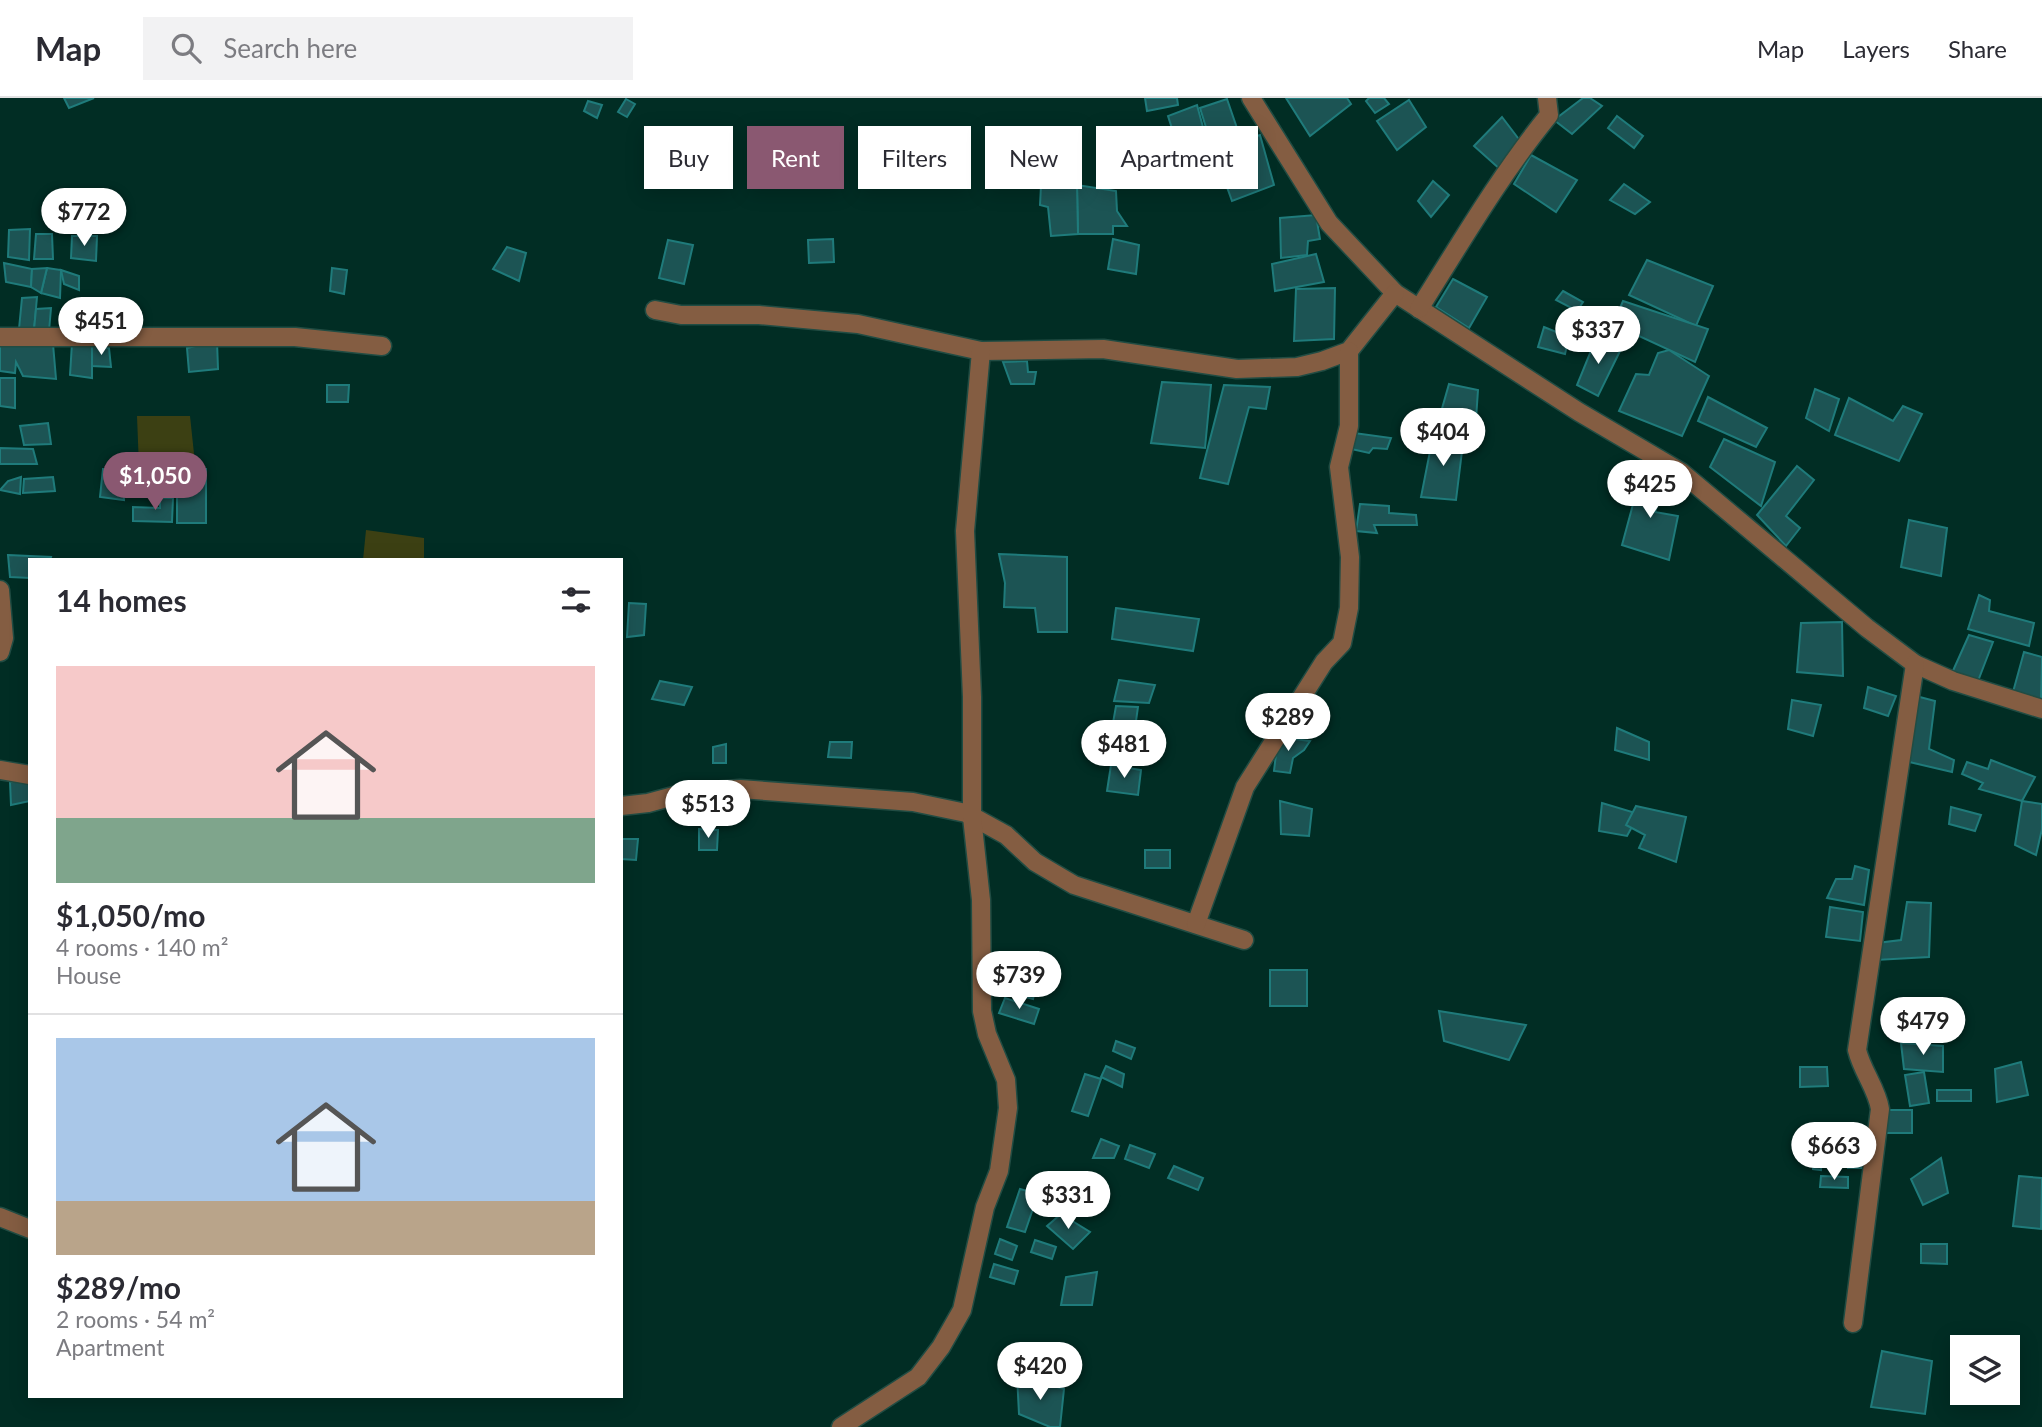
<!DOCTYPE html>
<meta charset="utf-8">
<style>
:root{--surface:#fff;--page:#f2f2f3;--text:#2b2b33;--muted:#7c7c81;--line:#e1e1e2;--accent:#8a5871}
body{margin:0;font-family:Lato,sans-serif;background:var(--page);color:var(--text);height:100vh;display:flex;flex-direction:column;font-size:26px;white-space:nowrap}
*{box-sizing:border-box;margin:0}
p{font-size:23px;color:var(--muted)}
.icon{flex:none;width:38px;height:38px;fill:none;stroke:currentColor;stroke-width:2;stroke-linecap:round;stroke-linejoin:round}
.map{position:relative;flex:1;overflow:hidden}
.side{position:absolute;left:28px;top:460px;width:595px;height:840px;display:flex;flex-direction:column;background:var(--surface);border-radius:0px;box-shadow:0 4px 18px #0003}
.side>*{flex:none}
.hud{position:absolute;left:644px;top:28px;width:665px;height:63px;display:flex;gap:14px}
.controls{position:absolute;left:1950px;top:1237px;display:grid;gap:14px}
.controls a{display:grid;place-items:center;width:70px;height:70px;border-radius:0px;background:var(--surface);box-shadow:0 4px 18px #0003;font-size:35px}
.price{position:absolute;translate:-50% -60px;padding:0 16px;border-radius:24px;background:#fff;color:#222;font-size:23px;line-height:46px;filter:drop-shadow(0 2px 4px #0008)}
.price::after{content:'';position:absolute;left:50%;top:42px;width:21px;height:16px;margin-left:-10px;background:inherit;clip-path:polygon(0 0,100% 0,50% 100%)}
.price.selected{background:var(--accent);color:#fff}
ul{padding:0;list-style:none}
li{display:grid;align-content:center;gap:14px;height:371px;padding:0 28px}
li+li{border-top:2px solid var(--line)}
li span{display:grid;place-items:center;height:217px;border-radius:0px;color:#555}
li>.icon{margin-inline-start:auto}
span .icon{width:126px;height:126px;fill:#fffc;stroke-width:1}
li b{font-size:30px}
h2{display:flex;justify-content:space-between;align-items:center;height:84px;padding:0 28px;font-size:30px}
.pill{padding:0 24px;border-radius:0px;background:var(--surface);box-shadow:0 4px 18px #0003;font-size:24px;line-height:63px}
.pill.selected{background:var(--accent);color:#fff}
header{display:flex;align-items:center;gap:42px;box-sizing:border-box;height:98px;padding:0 35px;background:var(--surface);border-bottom:2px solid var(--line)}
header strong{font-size:33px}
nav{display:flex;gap:38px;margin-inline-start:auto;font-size:24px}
.search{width:490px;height:63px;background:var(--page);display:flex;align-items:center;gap:18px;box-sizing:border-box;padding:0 24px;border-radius:0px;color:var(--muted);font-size:26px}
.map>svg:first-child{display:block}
.green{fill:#3c4013}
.building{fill:#1c5454;stroke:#1f7b7b;stroke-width:2}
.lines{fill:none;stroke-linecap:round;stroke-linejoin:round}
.minor-casing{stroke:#214c43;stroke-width:21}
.minor{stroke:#845d42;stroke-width:18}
</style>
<header>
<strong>Map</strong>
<div class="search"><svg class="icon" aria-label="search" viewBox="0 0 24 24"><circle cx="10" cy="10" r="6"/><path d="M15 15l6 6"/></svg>Search here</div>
<nav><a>Map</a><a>Layers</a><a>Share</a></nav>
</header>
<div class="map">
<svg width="2042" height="1329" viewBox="0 0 2042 1329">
<rect width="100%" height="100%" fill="#012d24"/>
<g class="green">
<polygon points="137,318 190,318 195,365 139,369"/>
<polygon points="366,432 424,440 424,462 363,462"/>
</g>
<g class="building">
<polygon points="64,0 94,0 69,10"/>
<polygon points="1145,0 1177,0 1178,7 1147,13"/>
<polygon points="1286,0 1347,0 1351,6 1310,38"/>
<polygon points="1369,0 1384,0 1389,6 1375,15 1366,3"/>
<polygon points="1583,0 1590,0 1602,8 1572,36 1554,22"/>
<polygon points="626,1 635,6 627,19 618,14"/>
<polygon points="1227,1 1238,33 1209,39 1200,10"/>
<polygon points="1409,2 1426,29 1397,52 1377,23"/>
<polygon points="588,3 602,7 597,20 584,13"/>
<polygon points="1197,7 1207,44 1178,49 1168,18"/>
<polygon points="1617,18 1643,38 1634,50 1608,30"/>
<polygon points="1502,19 1521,44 1502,73 1474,48"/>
<polygon points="1054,30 1067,70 1035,84 1028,39"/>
<polygon points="1148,37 1160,76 1119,88 1109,49"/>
<polygon points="1260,37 1274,87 1232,103 1227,89 1240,84 1228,47"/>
<polygon points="1225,42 1235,78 1215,82 1210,70 1195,75 1192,62 1173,66 1172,54"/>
<polygon points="1531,57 1577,82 1556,114 1514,86"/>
<polygon points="1433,83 1449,97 1431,119 1418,103"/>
<polygon points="1624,86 1650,104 1635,116 1610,102"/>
<polygon points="1077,87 1116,93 1117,113 1127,128 1113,128 1113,136 1078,136"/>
<polygon points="1077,87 1078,136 1051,138 1048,109 1040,107 1041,88"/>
<polygon points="1316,117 1320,141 1308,143 1307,157 1281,160 1280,120"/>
<polygon points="30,131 29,162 8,159 9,132"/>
<polygon points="36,136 52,136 53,161 34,161"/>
<polygon points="72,138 97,138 96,163 71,160"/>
<polygon points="833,141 834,164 809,165 808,142"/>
<polygon points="1113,141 1139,147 1136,176 1108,171"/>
<polygon points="668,142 693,147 684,186 659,180"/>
<polygon points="507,149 526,155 519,183 493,171"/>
<polygon points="1316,156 1324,184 1275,193 1272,166"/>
<polygon points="1647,162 1713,188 1696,228 1629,197"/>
<polygon points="4,165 32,171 31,189 6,184"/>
<polygon points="47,170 61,172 60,200 41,195"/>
<polygon points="47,170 41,195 31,189 32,171"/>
<polygon points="332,170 347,172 344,196 330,193"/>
<polygon points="61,172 79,178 79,192 64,186"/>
<polygon points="1453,181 1487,199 1469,230 1436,209"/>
<polygon points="1335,190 1334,241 1294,243 1296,191"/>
<polygon points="1563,193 1583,204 1577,213 1556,202"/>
<polygon points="37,199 34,232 19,231 22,200"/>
<polygon points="1623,203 1708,231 1695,264 1613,226"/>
<polygon points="51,210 49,233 34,232 36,211"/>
<polygon points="62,211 72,211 74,232 63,232"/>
<polygon points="1544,229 1569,239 1565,256 1538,249"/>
<polygon points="1597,238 1620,253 1598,298 1577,287"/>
<polygon points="217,243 218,271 189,274 187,250"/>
<polygon points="0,245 53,246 56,281 23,278 16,264 15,275 0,273"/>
<polygon points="72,245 92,247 92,280 70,277"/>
<polygon points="92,247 109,250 111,269 92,268"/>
<polygon points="1669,252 1709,278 1682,338 1619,313 1636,276 1649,277 1658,255"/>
<polygon points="1027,263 1028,274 1036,274 1034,286 1011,286 1003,264"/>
<polygon points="0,280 15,280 15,310 0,308"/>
<polygon points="1162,284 1211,287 1205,350 1151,345"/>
<polygon points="1449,286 1478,292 1476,321 1451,324 1439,321"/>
<polygon points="327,287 349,287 348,304 327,304"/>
<polygon points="1224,287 1270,289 1266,311 1249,309 1228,386 1200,380"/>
<polygon points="1815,291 1839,301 1829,333 1806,320"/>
<polygon points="1708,299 1767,330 1756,349 1698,323"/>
<polygon points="1849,300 1893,323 1903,308 1922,316 1899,363 1835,337"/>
<polygon points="48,325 51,346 24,347 20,328"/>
<polygon points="1434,333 1463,345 1456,402 1421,399"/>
<polygon points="1354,335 1391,340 1387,351 1373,350 1369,355 1347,350"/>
<polygon points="1724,341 1775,364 1761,408 1710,369"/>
<polygon points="0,350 33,351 37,366 0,366"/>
<polygon points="1797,368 1814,382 1786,418 1800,430 1786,448 1757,417"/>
<polygon points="134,369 172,371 171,384 147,383 146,398 132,397"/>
<polygon points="103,371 122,373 124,402 100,399"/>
<rect x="177" y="371" width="29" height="54"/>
<polygon points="1642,373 1666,383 1655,414 1678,418 1669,462 1622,447"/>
<polygon points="21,379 20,396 0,392 8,383"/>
<polygon points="53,379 55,393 23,395 24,381"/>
<polygon points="160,400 173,400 172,424 133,423 133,409 160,410"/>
<polygon points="1360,406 1389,408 1389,415 1416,417 1417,427 1374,427 1377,435 1356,433"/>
<polygon points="1909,422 1947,430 1941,478 1901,469"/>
<polygon points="999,456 1067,459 1067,534 1038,534 1035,510 1004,509 1005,485"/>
<polygon points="8,457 51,459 50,462 30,462 30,480 10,479"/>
<polygon points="1979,497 1990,502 1989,513 2034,525 2029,548 1968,531"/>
<polygon points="629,505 646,506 644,537 627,539"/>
<polygon points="1116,510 1199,521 1193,553 1112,541"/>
<polygon points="1842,524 1843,578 1797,574 1801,525"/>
<polygon points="1969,537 1993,544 1978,583 1952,575"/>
<polygon points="2024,554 2042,559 2041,602 2013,594"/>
<polygon points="1119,582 1155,587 1149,605 1114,603"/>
<polygon points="660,583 692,589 684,607 652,601"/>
<polygon points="1868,589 1896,598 1888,618 1864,610"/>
<polygon points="1916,598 1935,603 1929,651 1954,662 1952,674 1905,663"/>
<polygon points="1792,602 1821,607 1813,638 1788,631"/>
<polygon points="1116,608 1138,609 1136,623 1143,624 1143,630 1113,625"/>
<polygon points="1113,625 1134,630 1130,653 1110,650"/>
<polygon points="1617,630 1649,644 1649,662 1615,652"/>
<polygon points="1278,639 1310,643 1304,652 1293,660 1290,675 1274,673"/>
<polygon points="830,644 852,644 851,660 828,659"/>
<polygon points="726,646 726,665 713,665 713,649"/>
<polygon points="1991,662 2035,679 2022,703 1979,691 1983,685 1962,676 1967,664 1988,671"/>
<polygon points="1111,667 1141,672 1138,697 1107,693"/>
<polygon points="30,681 30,703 11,707 10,684"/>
<polygon points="1280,703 1312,711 1309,738 1281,736"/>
<polygon points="2022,703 2042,706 2042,731 2036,757 2015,747"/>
<polygon points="1602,705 1639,716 1627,738 1599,733"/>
<polygon points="1636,708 1686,719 1676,764 1639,750 1645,737 1626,727"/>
<polygon points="1951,709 1981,717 1975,733 1949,726"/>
<polygon points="699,731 718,732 717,752 699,752"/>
<polygon points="621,741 638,741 636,762 621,761"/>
<rect x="1145" y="752" width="25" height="18"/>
<polygon points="1855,768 1869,772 1864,807 1827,800 1836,781 1852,781"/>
<polygon points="1907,804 1931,805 1929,859 1876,862 1877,845 1901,842"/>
<polygon points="1830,809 1863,814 1860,843 1826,839"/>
<rect x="1270" y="872" width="37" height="36"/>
<polygon points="1019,880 1037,884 1033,901 1014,896"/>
<polygon points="1005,900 1039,911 1034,926 999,915"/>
<polygon points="1439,913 1526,927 1509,962 1444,943"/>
<polygon points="1116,943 1135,950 1131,961 1113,953"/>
<polygon points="1901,945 1943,948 1943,974 1904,971"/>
<polygon points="2021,964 2028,997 1997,1004 1995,971"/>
<polygon points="1106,968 1124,976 1122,989 1101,979"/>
<polygon points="1800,969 1827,969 1828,988 1800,989"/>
<polygon points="1924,974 1929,1005 1910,1008 1905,977"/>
<polygon points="1085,976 1101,981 1088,1018 1072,1013"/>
<rect x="1937" y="992" width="34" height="11"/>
<rect x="1885" y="1012" width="27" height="23"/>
<polygon points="1101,1041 1119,1048 1114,1060 1093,1060"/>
<polygon points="1848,1045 1866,1046 1865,1070 1848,1070"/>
<polygon points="1130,1047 1155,1056 1149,1070 1125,1061"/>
<polygon points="1814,1049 1822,1050 1821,1072 1813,1071"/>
<polygon points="1941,1060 1948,1095 1923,1107 1911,1081"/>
<polygon points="1174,1068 1203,1080 1198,1092 1168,1080"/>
<polygon points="1821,1078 1848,1079 1848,1090 1820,1089"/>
<polygon points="2019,1078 2042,1080 2041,1131 2013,1128"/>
<polygon points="1020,1091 1038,1096 1025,1134 1007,1129"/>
<polygon points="1061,1116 1090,1134 1073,1151 1047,1128"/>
<polygon points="1000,1141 1017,1148 1012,1162 995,1156"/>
<polygon points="1035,1142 1056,1149 1052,1161 1031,1154"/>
<polygon points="1921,1146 1947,1146 1947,1166 1921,1165"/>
<polygon points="994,1166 1018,1173 1014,1186 990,1179"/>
<polygon points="1097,1174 1092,1207 1061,1207 1066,1179"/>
<polygon points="1882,1253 1932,1263 1925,1316 1871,1309"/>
<polygon points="1017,1277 1064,1291 1060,1329 1050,1329 1019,1316"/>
</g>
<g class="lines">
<g class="minor-casing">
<g id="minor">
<polyline points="1251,0 1329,125 1395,195 1579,314 1681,374 1867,530 1915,566 1953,583 2042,611"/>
<path d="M 1419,211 C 1460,146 1500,77 1549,17 L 1547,0"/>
<polyline points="655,212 681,217 759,217 858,226 981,253 1103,251 1237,271 1297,269 1322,263 1349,253 1395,195"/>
<polyline points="0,239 295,239 382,248"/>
<polyline points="0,492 4,540 0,554"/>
<polyline points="0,672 30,677"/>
<polyline points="621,708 648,705 685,695 740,691 913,704 966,715 1006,737 1035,764 1074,787 1244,842"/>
<polyline points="1196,826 1245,689 1324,564 1342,545 1349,510 1350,459 1339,369 1349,328 1349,253"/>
<polyline points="0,1119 30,1131"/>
<path d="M 1853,1225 L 1880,1011 C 1877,991 1862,973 1857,952 L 1915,566"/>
<polyline points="841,1329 918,1279 941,1249 962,1212 985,1109 999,1073 1008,1010 1006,982 987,936 982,913 981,802 972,719 972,599 965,433 981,253"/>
</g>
</g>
<use href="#minor" class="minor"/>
</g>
</svg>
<div class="controls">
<a><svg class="icon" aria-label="layers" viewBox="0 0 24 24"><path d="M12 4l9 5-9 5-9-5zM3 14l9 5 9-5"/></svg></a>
</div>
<b class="price" style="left:84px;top:150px">$772</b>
<b class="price" style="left:101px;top:259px">$451</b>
<b class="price" style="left:1598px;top:268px">$337</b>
<b class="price" style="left:1443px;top:370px">$404</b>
<b class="price selected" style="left:155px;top:414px">$1,050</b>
<b class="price" style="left:1650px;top:422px">$425</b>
<b class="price" style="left:1288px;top:655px">$289</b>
<b class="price" style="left:1124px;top:682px">$481</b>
<b class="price" style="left:708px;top:742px">$513</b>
<b class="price" style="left:1019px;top:913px">$739</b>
<b class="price" style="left:1923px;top:959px">$479</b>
<b class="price" style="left:1834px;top:1084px">$663</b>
<b class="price" style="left:1068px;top:1133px">$331</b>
<b class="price" style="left:1040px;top:1304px">$420</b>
<div class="hud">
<a class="pill">Buy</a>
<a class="pill selected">Rent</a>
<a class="pill">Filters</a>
<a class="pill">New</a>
<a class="pill">Apartment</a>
</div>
<section class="side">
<h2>14 homes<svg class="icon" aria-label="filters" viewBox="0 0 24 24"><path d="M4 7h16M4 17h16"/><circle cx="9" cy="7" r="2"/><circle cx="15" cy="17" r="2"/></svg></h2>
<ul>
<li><span style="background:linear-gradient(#f6c9c9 70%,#7fa58c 0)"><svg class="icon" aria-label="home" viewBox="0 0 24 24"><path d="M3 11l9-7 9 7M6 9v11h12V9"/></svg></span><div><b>$1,050/mo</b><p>4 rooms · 140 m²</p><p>House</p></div></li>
<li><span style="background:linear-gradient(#a9c7e8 75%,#b9a48a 0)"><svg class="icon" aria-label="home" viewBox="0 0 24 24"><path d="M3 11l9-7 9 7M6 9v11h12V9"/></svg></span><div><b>$289/mo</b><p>2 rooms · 54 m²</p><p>Apartment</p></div></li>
</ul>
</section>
</div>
